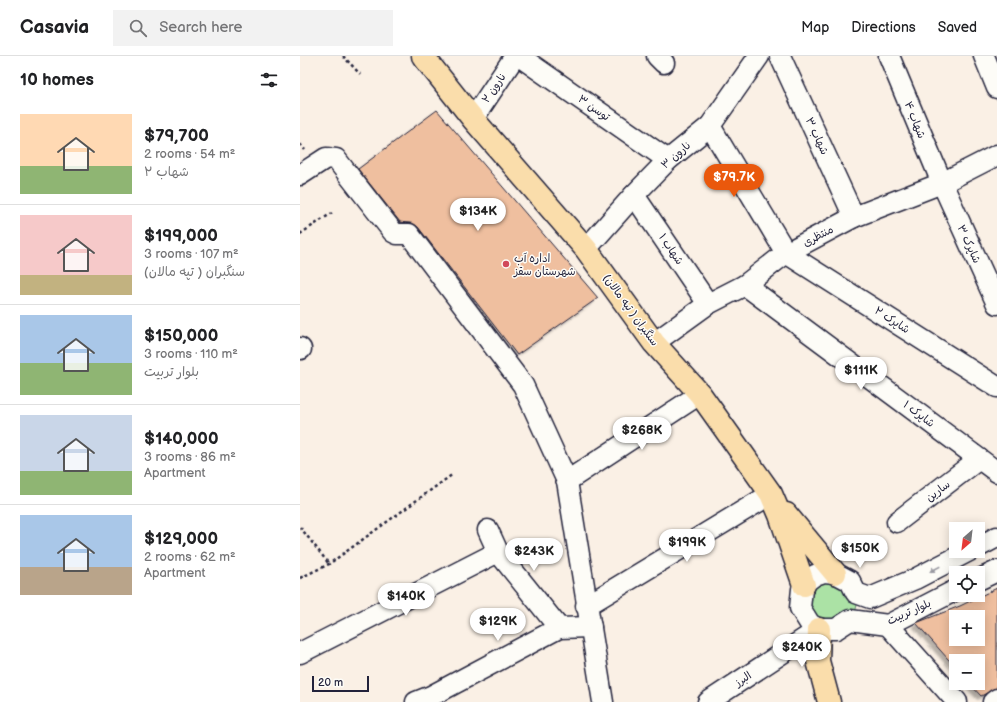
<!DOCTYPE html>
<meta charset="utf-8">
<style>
:root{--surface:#fff;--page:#f2f2f2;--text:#202124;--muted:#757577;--line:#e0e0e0;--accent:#ea580c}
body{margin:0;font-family:"Balsamiq Sans","Playpen Sans Arabic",sans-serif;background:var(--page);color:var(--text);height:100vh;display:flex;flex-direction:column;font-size:15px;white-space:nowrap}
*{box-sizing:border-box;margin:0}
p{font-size:13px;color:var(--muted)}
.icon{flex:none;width:22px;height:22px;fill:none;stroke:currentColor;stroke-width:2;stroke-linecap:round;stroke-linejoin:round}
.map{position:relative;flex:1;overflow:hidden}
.details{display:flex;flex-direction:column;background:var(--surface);width:300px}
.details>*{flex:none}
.needle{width:26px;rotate:208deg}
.fabs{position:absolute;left:649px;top:466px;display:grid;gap:8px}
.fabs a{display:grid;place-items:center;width:36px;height:36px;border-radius:0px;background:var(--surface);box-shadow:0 2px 10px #0003;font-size:20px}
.scale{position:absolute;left:12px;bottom:10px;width:57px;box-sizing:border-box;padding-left:4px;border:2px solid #22223b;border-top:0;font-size:11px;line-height:14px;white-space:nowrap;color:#22223b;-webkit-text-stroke:3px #fdfcf7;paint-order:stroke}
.price{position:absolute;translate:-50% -34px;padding:0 9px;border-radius:14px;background:#fff;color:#222;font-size:13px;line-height:26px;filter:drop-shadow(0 1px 2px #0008)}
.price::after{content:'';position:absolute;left:50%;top:24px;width:12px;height:9px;margin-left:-6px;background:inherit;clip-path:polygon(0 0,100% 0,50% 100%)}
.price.on{background:var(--accent);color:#fff}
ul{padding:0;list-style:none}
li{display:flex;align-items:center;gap:12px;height:100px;padding:0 20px}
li+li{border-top:1px solid var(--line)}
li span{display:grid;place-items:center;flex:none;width:112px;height:80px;border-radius:0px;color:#555}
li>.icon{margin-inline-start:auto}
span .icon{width:48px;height:48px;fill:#fffc;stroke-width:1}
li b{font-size:17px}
h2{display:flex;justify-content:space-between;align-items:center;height:48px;padding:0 20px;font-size:17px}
header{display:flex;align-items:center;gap:24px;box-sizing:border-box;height:56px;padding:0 20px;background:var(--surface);border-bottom:1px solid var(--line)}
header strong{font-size:19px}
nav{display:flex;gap:22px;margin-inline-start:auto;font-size:14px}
.search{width:280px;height:36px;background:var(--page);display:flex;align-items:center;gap:10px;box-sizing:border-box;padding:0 14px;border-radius:0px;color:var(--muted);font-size:15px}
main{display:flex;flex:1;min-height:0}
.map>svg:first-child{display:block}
.grass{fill:#abe2a5;stroke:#668270}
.building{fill:#efbf9f;stroke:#22223b;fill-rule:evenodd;filter:url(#shadow)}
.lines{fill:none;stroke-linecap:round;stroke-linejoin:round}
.minor-casing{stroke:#22223b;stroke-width:23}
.major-casing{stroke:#22223b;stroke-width:25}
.path{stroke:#22223b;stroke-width:2.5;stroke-dasharray:3 3;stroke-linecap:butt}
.minor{stroke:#fdfcf7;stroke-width:20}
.major{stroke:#faddab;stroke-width:22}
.oneway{fill:#9a9aa2}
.poi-dot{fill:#d1495b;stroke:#fdfcf7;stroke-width:1.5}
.labels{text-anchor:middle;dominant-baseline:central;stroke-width:3;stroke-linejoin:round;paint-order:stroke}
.street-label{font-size:11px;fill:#22223b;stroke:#fdfcf7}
.poi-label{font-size:11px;fill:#22223b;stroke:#fdfcf7;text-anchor:start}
</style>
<header>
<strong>Casavia</strong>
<div class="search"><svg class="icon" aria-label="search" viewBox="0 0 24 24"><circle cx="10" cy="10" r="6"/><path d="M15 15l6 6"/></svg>Search here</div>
<nav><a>Map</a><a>Directions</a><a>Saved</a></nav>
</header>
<main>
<section class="details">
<h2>10 homes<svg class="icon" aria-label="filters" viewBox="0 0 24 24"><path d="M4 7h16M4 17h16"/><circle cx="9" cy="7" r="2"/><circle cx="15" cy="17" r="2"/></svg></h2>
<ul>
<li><span style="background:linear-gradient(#ffd9b3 65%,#8fb573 0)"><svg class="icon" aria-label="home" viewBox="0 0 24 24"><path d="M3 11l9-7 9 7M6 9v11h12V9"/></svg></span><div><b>$79,700</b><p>2 rooms · 54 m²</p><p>شهاب ۲</p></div></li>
<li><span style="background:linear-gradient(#f6c9c9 75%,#c2b280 0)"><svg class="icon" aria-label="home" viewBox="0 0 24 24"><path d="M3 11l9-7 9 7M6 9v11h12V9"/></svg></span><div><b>$199,000</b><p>3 rooms · 107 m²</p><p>سنگبران ( تپه مالان)</p></div></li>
<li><span style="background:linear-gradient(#a9c7e8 60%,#8fb573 0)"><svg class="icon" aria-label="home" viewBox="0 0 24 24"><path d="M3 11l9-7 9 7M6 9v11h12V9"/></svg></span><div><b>$150,000</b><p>3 rooms · 110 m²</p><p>بلوار تربیت</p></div></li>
<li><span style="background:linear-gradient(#c9d6e8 70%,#8fb573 0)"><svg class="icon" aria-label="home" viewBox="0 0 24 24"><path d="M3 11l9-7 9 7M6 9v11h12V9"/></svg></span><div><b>$140,000</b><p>3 rooms · 86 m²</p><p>Apartment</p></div></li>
<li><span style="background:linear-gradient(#a9c7e8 65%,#b9a48a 0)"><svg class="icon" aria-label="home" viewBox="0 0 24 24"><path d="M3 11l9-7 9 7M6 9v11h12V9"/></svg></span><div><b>$129,000</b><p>2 rooms · 62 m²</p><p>Apartment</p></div></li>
</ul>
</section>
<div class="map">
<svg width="697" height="646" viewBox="0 0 697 646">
<defs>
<filter id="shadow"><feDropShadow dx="-3.5" dy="3.5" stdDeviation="1" flood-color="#0004"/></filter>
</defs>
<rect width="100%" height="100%" fill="#faf0e5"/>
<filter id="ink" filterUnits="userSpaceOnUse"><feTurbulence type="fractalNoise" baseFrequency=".025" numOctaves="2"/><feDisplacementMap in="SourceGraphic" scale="8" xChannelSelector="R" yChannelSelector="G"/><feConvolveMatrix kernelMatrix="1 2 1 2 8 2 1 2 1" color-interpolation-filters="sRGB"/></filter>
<g filter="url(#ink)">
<polygon class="grass" points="515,519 556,537 557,549 555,557 519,573 502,533"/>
<g class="building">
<polygon points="137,54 298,242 217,299 118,171 114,168 100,166 58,113"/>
<path d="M 697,532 L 697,632 L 681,640 L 669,627 L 678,627 L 678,605 L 656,605 L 656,612 L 616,567 L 660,550 ZM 656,561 L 678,561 L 678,583 L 656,583 Z"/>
</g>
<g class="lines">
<g class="minor-casing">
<g id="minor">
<polyline points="219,0 368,104"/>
<polyline points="357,0 364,7"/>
<polyline points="480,0 554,161"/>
<polyline points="589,0 642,127 697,248"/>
<polyline points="684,0 697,32"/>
<polyline points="173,63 215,0"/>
<polyline points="410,70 486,197 697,331"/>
<polyline points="0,119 26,102 36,103 93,176 97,178 109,178 223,329 267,425 303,646"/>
<polyline points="334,139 408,248"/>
<polyline points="286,193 334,139 368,104 410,70 459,0"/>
<polyline points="445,229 697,416"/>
<polyline points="354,287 408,248 445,229 486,197 554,161 642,127 697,99"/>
<polyline points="0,292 1,293"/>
<polyline points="267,425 400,338"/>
<polyline points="597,466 679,403"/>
<polyline points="188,474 198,496 259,572"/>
<polyline points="678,491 697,481"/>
<polyline points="678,524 697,515"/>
<polyline points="656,534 588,569 550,564 536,573 519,573 510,568 500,552 502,533 507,525 515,519 524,516 535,517 550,525 556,537 570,542 615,523 669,495"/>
<polyline points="286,550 471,438"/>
<polyline points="588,569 657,646"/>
<polyline points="0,597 198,496"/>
<polyline points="116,646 131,640 259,572 291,571"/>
<polyline points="408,646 519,573"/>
<polyline points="693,646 697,643"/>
</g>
</g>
<g class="major-casing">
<g id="major">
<polyline points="123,0 173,63 286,193 354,287 400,338 471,438 480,459 504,529"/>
<polyline points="486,458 535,517"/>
<polyline points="519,573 518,605 529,646"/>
</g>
</g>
<g class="path">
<polyline points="43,0 60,18"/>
<polyline points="0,88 5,94"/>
<polyline points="0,178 32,157"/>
<polyline points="0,471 29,508"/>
<polyline points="0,522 29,508 153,418"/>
</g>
<use href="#minor" class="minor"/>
<use href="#major" class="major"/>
</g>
<defs><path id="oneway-solid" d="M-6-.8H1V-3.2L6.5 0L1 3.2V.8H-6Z"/></defs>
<use class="oneway" href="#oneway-solid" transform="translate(635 513) rotate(153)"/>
</g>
<circle class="poi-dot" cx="206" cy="208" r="4"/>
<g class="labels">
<g class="street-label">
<text transform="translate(194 32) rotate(-56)">نارون ۲</text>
<text transform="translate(294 52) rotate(35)">توسن ۳</text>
<text transform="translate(615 64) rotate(68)">شهاب ۴</text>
<text transform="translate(517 80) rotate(65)">شهاب ۳</text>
<text transform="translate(376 99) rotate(-41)">نارون ۳</text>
<text transform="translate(518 180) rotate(-28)">منتظری</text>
<text transform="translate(669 188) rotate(65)">شاپرک ۳</text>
<text transform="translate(371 193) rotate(56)">شهاب ۱</text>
<text transform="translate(331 254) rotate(54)">سنگبران ( تپه مالان)</text>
<text transform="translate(592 264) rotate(33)">شاپرک ۲</text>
<text transform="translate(619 358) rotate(37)">شاپرک ۱</text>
<text transform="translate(638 435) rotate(-37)">سارین</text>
<text transform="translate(609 556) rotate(-24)">بلوار تربیت</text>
<text transform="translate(443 623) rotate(-33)">البرز</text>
</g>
<g class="poi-label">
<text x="214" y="202">اداره آب<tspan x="214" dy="13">شهرستان سقز</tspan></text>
</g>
</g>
</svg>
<div class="fabs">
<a><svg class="needle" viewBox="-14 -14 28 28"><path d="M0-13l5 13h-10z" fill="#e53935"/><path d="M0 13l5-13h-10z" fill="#757577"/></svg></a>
<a><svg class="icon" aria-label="locate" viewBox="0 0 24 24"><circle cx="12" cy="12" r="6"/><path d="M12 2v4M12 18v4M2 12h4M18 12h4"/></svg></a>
<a>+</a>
<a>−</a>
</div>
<div class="scale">20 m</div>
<b class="price on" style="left:434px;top:142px">$79.7K</b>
<b class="price" style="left:178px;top:176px">$134K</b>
<b class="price" style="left:561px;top:335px">$111K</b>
<b class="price" style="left:342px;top:395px">$268K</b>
<b class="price" style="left:387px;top:507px">$199K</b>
<b class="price" style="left:560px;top:513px">$150K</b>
<b class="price" style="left:234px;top:516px">$243K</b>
<b class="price" style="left:106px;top:561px">$140K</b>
<b class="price" style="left:198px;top:586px">$129K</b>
<b class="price" style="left:502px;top:612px">$240K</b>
</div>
</main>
